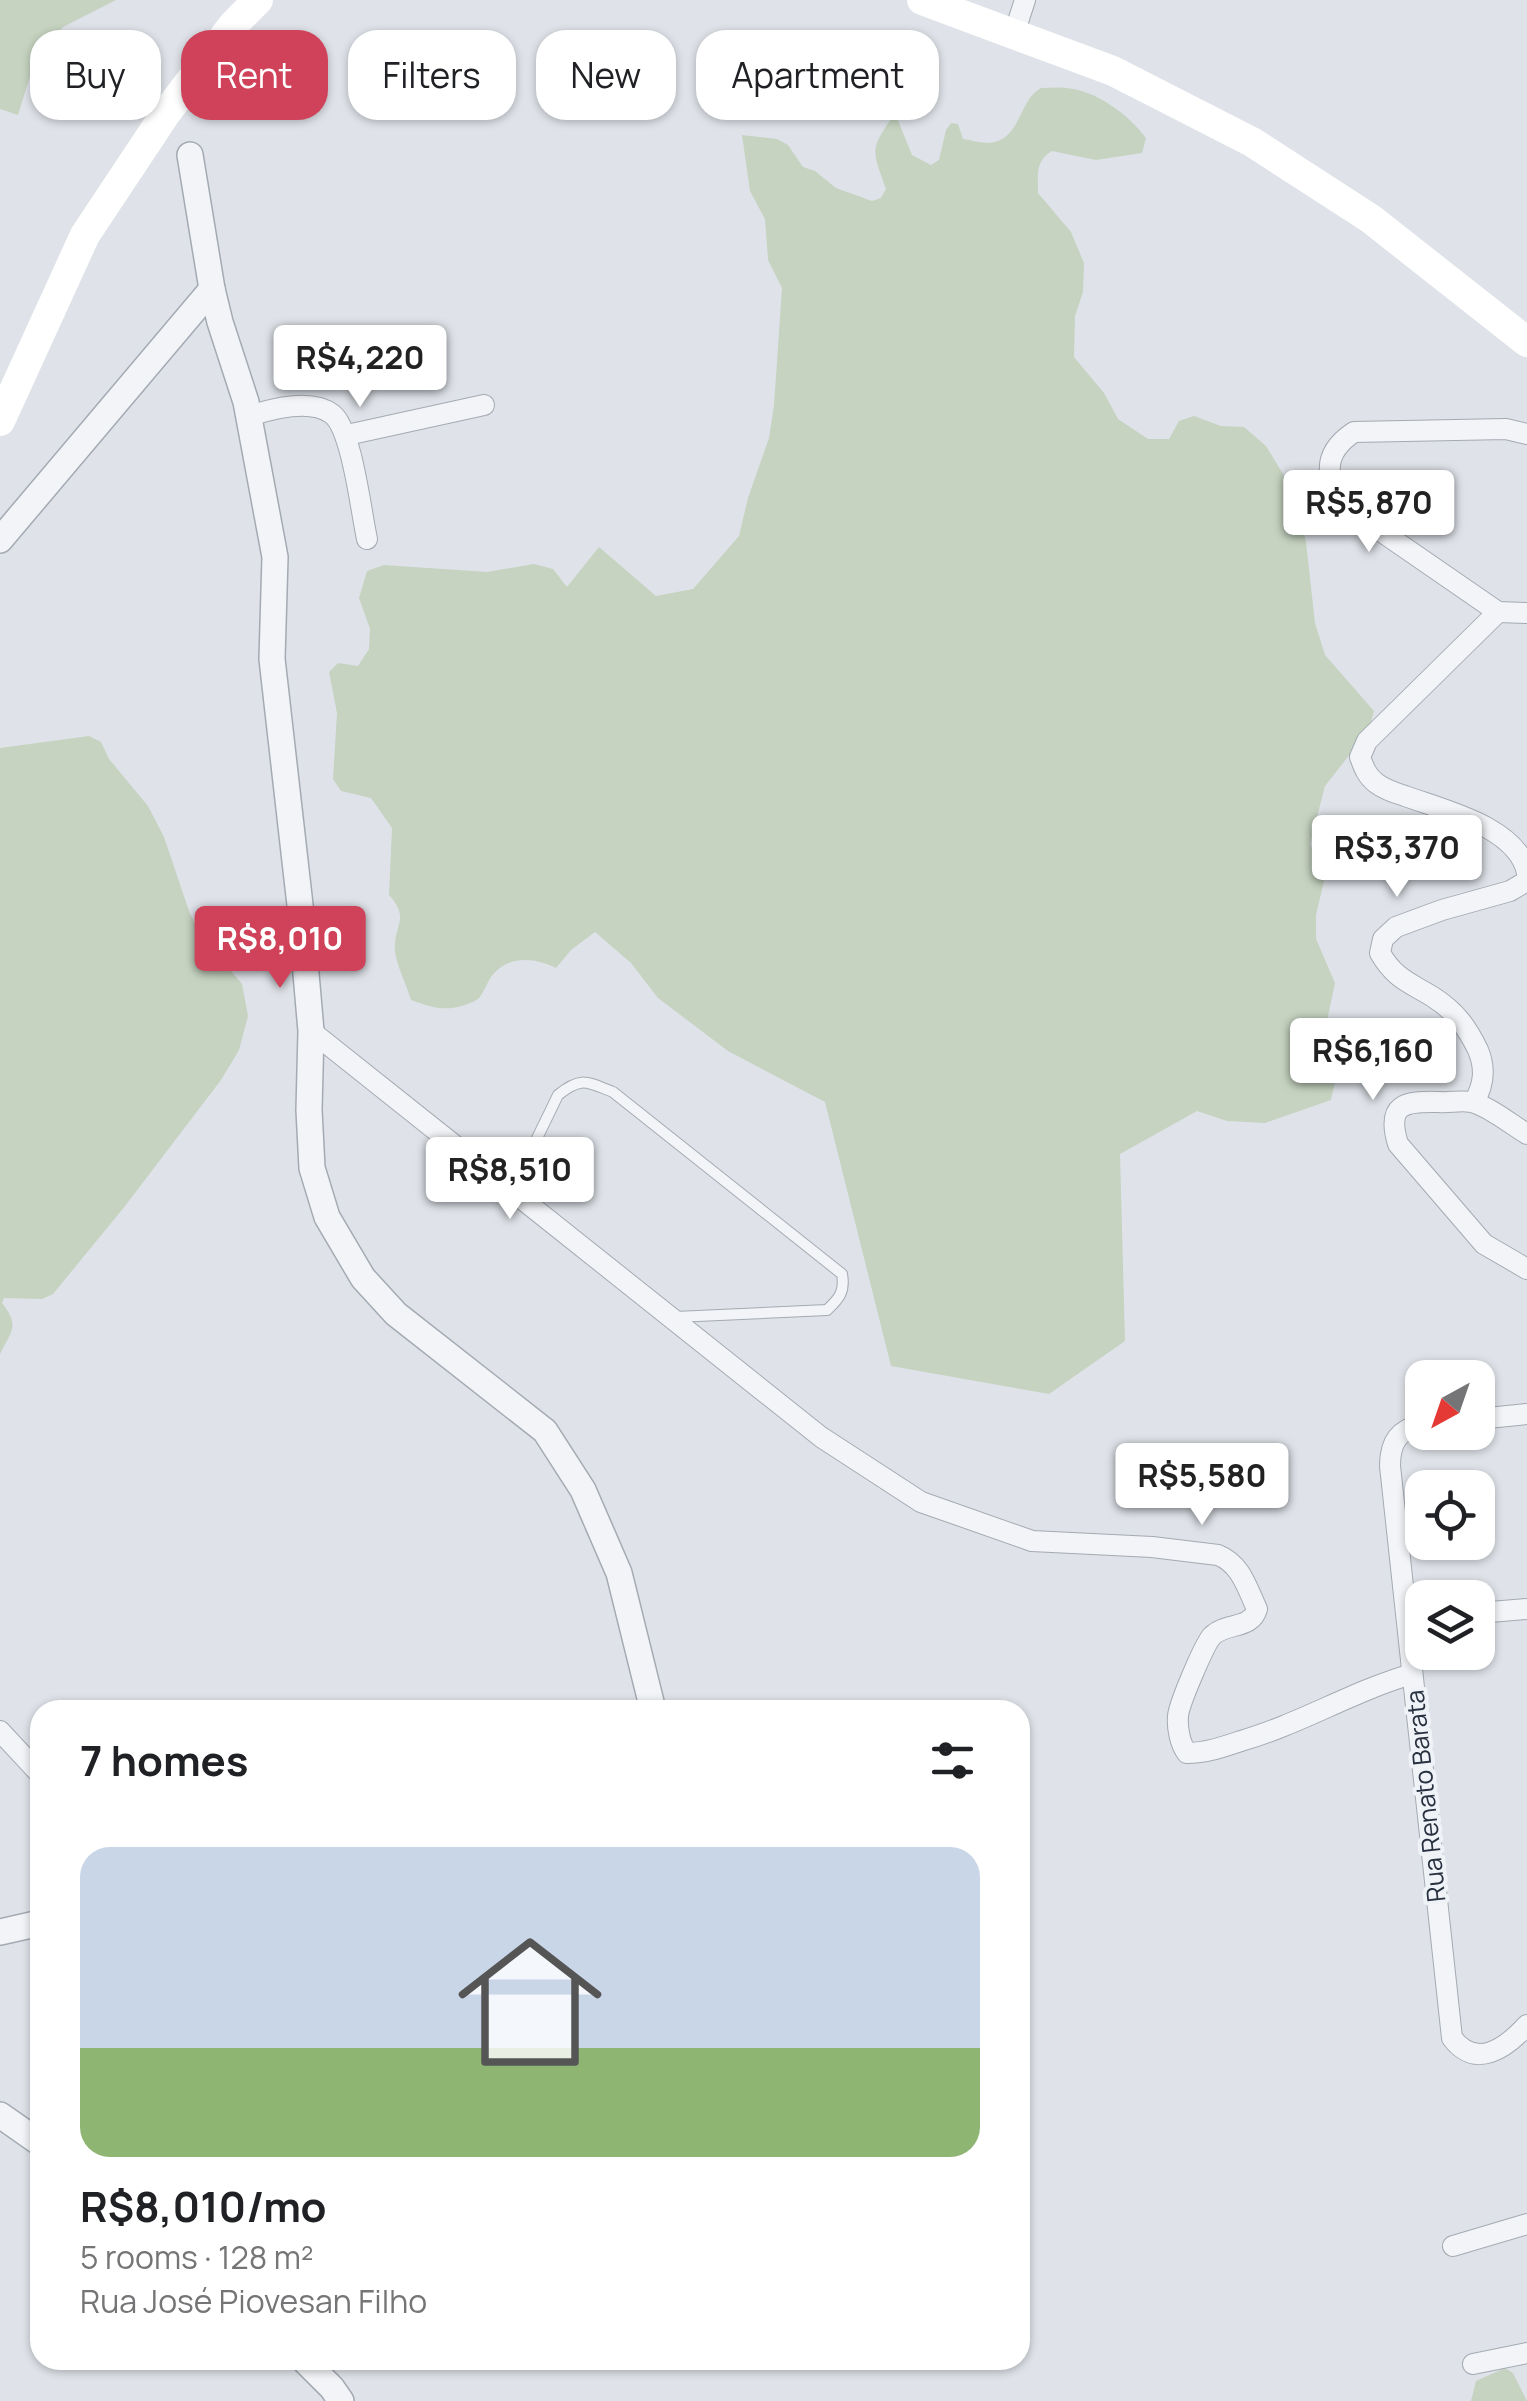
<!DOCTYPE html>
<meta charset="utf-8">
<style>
:root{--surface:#fff;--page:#f6f6f6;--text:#202124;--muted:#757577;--accent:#d04259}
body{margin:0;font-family:Manrope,sans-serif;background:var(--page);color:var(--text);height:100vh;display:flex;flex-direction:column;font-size:38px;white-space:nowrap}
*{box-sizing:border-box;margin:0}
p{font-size:32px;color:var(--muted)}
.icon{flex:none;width:55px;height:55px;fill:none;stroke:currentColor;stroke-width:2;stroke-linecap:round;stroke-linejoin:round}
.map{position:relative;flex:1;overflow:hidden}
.side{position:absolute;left:30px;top:1700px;width:1000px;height:670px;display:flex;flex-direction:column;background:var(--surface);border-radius:30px;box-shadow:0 2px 8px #0004}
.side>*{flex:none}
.banner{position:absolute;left:30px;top:30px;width:1000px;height:90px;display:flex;gap:20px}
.needle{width:65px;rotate:220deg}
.fabs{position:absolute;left:1405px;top:1360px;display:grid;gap:20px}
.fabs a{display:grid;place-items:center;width:90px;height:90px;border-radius:20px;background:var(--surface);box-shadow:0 2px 8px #0004;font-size:50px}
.price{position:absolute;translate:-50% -85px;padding:0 22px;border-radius:10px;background:#fff;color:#222;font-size:32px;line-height:65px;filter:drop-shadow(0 2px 5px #0008)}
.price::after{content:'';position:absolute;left:50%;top:60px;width:30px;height:22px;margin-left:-15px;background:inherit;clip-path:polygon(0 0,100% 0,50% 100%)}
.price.selected{background:var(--accent);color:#fff}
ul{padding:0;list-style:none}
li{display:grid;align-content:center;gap:20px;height:530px;padding:0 50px}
li span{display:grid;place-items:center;height:310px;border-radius:30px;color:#555}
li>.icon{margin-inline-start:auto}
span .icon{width:180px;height:180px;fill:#fffc;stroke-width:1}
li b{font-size:42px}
h2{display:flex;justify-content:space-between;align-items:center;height:120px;padding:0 50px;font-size:42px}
.chip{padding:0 35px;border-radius:30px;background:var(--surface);box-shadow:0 2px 8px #0004;font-size:35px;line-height:90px}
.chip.selected{background:var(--accent);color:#fff}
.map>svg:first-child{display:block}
.green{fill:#c5d3c0}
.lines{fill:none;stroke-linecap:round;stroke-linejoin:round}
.service-casing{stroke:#a4aab3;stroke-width:12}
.minor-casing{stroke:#a4aab3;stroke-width:22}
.tertiary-casing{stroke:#a4aab3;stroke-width:28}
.service{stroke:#f2f4f7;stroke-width:10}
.minor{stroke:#f2f4f7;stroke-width:20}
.tertiary{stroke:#f2f4f7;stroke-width:25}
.secondary{stroke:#fff;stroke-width:30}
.labels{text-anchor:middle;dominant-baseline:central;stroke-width:8;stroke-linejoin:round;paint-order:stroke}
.street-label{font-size:25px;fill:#283140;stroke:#eff2f6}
</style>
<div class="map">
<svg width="1527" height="2401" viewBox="0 0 1527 2401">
<rect width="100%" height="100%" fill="#dfe3e9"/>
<g class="green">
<polygon points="0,0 116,0 63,27 35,60 18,115 0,109"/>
<path d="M 1041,88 C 1049,88 1058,87 1066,88 C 1096,90 1129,115 1146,138 L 1142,153 L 1096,160 L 1052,151 C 1035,161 1038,175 1038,193 L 1071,232 L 1084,263 L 1083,292 L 1075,316 L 1074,357 L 1104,393 L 1118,419 L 1148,439 L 1169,439 L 1179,421 L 1194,416 L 1221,426 L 1244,427 L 1266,446 L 1295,494 L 1306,542 L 1315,623 L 1325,655 L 1374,711 L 1369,730 L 1325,786 L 1310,844 L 1324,881 L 1316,915 L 1316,939 L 1335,983 L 1328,1016 L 1336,1077 L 1331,1100 L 1265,1123 L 1227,1121 L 1197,1111 L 1120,1154 L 1125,1341 L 1049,1394 L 891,1366 L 825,1102 L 728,1051 L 658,998 L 631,963 L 595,932 L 571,950 L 556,968 C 534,957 507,955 491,977 C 487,983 484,992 479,998 C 476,1001 470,1003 465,1005 C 444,1012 431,1007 411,1000 C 407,986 396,964 395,951 C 393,925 411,919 389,895 L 392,828 L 371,798 L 341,791 L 333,779 L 337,713 L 329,672 L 338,663 L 358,666 L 369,649 L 370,629 L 359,598 L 367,571 L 384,565 L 487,572 L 534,564 L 553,569 L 567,587 L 599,547 L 656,596 L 693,589 L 739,536 L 748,498 L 769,438 L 774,405 L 782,288 L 768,260 L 765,219 L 750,191 L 742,135 L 777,139 L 788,145 L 803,167 L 815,171 L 836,188 L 872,201 L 881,198 L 886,189 C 871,147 870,150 895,113 L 912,155 L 931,165 L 939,160 L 946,130 L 951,123 L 958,124 L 963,139 C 971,140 980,143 988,143 C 1021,142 1018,100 1041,88 Z"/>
<path d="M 89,736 L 101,742 L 109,759 L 148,806 L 164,837 L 190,914 L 202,937 L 242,984 L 248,1016 L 239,1050 L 221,1080 L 125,1206 L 53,1294 L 42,1299 L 4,1298 L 2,1303 C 20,1326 12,1330 0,1354 L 0,748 Z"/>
<polygon points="1505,2368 1513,2373 1527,2401 1471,2401 1476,2381"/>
</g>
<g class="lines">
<g class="service-casing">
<path id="service" d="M 512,1190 L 558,1095 C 581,1076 587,1082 613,1092 L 842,1274 C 845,1291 840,1298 827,1310 L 675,1317"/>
</g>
<g class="minor-casing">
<g id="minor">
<polyline points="1014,34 1025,0"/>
<path d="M 249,416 C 271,409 311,398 332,414 C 352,429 361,512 367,539"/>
<polyline points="347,435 484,405"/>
<path d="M 1498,612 L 1353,512 C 1326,484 1318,456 1354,432 L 1506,429 L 1527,434"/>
<path d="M 1498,612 L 1367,741 L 1360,757 C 1364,768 1367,776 1376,783 C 1384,789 1395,793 1405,796 C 1443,810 1518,827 1527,873"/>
<polyline points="1498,612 1527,613"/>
<path d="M 311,1031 L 821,1437 L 921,1502 L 1032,1541 L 1152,1547 L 1218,1555 C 1241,1564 1247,1588 1257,1609 C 1251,1630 1226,1622 1212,1636 C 1204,1645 1179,1704 1178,1716 C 1177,1728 1180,1744 1187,1753 C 1206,1753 1223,1747 1241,1741 C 1300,1724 1353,1691 1412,1674"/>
<path d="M 1474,1102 C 1484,1085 1486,1069 1478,1050 C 1467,1027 1455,1011 1433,997 C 1409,982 1395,979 1380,953 L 1383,939 L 1396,927 L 1442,910 L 1510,891 L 1527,881"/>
<path d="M 1527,1134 C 1512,1125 1487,1105 1471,1102 C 1461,1100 1449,1103 1439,1102 C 1404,1101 1386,1104 1398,1144 L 1484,1244 L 1527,1269"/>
<polyline points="1478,1419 1527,1414"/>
<path d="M 1422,1424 C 1399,1430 1390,1441 1390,1466 L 1452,2038 C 1476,2070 1506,2048 1527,2025"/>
<polyline points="1478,1613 1527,1609"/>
<polyline points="0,1731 40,1774"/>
<polyline points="1453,2246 1527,2224"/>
<polyline points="1473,2364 1527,2353"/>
</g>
</g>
<g class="tertiary-casing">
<g id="tertiary">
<polyline points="190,155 212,289 220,322 246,402 275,557 272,659 300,905 311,1031 309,1110 312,1168 327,1217 363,1278 396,1314 545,1431 583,1490 619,1573 653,1710"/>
<polyline points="0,540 212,289"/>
<polyline points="0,1932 40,1923"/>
<polyline points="0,2115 40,2143"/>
<polyline points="304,2360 332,2388 341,2401"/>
</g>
</g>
<use href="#service" class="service"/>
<use href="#minor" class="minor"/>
<use href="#tertiary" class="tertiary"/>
<g class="secondary">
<polyline points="922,0 1113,71 1252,142 1371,219 1527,342"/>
<polyline points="0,421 85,235 166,113 233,25 258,0"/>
</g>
</g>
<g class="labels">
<g class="street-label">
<text transform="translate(1425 1796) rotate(-96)">Rua Renato Barata</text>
</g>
</g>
</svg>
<div class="fabs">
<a><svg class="needle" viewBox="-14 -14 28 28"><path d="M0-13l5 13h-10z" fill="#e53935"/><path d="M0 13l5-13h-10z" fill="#757577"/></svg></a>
<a><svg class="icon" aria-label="locate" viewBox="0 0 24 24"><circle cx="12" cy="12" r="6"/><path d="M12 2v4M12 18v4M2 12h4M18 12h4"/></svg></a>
<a><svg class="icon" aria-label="layers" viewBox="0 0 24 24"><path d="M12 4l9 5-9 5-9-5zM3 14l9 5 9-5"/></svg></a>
</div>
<b class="price" style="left:360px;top:410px">R$4,220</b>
<b class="price" style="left:1369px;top:555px">R$5,870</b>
<b class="price" style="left:1397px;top:900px">R$3,370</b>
<b class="price selected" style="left:280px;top:991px">R$8,010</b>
<b class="price" style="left:1373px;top:1103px">R$6,160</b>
<b class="price" style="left:510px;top:1222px">R$8,510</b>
<b class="price" style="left:1202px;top:1528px">R$5,580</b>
<div class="banner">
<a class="chip">Buy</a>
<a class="chip selected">Rent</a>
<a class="chip">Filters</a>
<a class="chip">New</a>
<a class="chip">Apartment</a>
</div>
<section class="side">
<h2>7 homes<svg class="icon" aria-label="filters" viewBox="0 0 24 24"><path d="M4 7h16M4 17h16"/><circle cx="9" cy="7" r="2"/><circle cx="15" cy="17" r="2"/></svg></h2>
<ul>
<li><span style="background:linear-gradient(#c9d6e8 65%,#8fb573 0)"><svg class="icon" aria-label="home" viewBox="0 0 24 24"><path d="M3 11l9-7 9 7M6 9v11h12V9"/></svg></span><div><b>R$8,010/mo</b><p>5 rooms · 128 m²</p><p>Rua José Piovesan Filho</p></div></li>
</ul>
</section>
</div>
